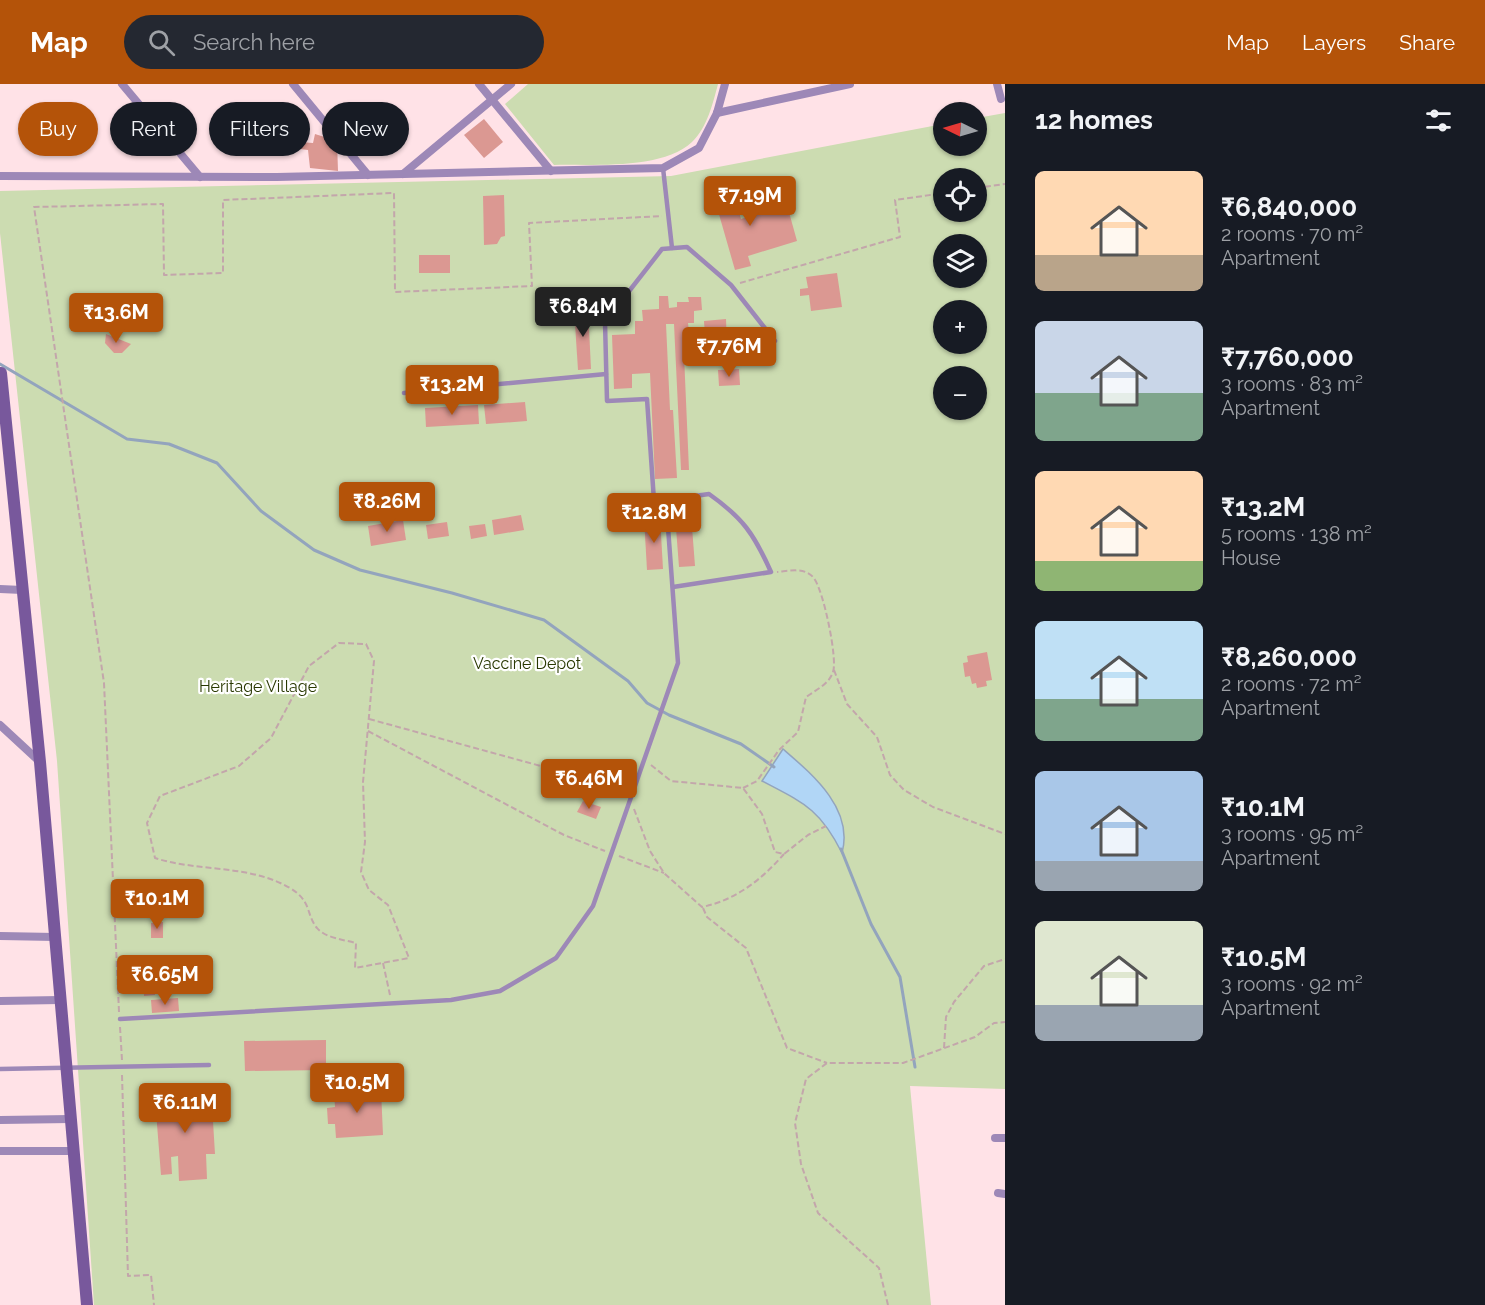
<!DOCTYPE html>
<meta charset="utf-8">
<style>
:root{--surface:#171b24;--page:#242831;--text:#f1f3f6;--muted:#9ea1a6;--accent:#b45309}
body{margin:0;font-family:Raleway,sans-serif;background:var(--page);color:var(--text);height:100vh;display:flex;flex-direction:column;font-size:22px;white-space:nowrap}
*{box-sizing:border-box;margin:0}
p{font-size:20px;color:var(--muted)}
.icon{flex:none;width:33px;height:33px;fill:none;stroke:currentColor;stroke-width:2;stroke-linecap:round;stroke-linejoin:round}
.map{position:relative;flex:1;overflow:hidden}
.panel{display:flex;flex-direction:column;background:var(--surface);width:480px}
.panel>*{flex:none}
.guide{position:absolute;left:18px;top:18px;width:570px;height:54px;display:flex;gap:12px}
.needle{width:39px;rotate:275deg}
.buttons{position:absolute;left:933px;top:18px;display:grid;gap:12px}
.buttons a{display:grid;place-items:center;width:54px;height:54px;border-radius:50%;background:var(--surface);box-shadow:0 2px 4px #0004;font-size:30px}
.price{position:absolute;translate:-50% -51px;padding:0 14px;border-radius:6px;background:var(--accent);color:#fff;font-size:20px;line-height:39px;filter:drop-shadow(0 2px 3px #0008)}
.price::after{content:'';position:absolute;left:50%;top:36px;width:18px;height:14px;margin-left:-9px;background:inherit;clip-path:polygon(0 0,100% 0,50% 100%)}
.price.on{background:#222;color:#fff}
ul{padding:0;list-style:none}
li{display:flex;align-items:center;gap:18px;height:150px;padding:0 30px}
li span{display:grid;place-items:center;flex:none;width:168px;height:120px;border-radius:9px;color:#555}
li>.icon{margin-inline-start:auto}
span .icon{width:72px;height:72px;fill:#fffc;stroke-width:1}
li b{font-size:26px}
h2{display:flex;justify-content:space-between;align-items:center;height:72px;padding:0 30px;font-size:26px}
.chip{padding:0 21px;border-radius:27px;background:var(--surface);box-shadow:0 2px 4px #0004;font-size:21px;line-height:54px}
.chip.on{background:var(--accent);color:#fff}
header{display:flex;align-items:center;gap:36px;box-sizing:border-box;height:84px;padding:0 30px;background:var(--accent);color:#fff}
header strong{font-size:28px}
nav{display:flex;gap:33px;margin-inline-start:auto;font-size:21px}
.search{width:420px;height:54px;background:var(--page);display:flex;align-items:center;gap:15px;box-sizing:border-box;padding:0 21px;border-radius:33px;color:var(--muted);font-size:22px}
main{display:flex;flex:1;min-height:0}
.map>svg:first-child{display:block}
.green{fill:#ccdcb1;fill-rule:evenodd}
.water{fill:#b1d6f6;stroke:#93a4bd;stroke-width:1.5}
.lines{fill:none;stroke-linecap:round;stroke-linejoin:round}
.stream{stroke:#93a4bd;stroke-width:3}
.building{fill:#db9892}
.path{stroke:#c3a6ab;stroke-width:2;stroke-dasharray:6 3;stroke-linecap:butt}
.lane{stroke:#9d88b7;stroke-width:4.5}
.street{stroke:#9d88b7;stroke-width:8}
.secondary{stroke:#78589c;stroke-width:12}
.labels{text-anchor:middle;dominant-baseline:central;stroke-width:4.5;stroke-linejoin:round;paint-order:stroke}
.park-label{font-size:16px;fill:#293801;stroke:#fff}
</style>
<header>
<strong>Map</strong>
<div class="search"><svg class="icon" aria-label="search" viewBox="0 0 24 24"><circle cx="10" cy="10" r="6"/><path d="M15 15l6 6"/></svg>Search here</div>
<nav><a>Map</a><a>Layers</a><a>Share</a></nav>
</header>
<main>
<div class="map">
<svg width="1005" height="1221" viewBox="0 0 1005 1221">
<rect width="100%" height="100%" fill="#ffe2e7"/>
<g class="green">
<path d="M 528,0 L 718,0 C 713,19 707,44 692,58 C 663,86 592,80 554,81 L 505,20 Z"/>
<path d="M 1005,29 L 1005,1005 L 910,1002 L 931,1221 L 94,1221 L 57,677 L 0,149 L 0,107 L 671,92 L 943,40 L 944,62 L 976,62 L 977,34 ZM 944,94 L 976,94 L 976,128 L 944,128 ZM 944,160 L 976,160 L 976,194 L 944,194 ZM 944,226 L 976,226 L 976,260 L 944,260 ZM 944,292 L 976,292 L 976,326 L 944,326 Z"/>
</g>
<path class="water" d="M 783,665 C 813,691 854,725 842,769 C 820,725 804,719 762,697 Z"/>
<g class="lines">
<g class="stream">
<polyline points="0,280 127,355 169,360 217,379 261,427 314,466 360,486 452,509 544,536 628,597 647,619 669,631 741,660 774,683"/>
<polyline points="841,765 871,840 900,893 915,983"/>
</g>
</g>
<g class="building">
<polygon points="484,35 503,58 484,74 464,51"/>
<polygon points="315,50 337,57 338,87 310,84 308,66 300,65 300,58 313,59"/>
<polygon points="729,93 741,135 787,121 797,157 748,172 751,182 735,186 710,99"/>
<polygon points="504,111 505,152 501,153 497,160 484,161 483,112"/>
<rect x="419" y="171" width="31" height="18"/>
<polygon points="837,189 842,223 811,227 809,211 800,212 800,205 808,204 806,193"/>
<polygon points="659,212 668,212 669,224 677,223 677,218 689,218 688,213 701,213 702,226 694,227 694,239 688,239 689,248 683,248 689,386 681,386 674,240 666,240 670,326 673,326 677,394 655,395 650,289 632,290 632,304 614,305 612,251 635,250 635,237 643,237 642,226 659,225"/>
<polygon points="574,224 588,224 591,285 578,286"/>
<polygon points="726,235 727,264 706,266 704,237"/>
<polygon points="106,250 131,260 122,269 114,269 105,259"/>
<polygon points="739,285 740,301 719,302 718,286"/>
<polygon points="525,318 527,337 486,340 484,321"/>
<polygon points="478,321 479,340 426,343 425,324"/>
<polygon points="691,430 695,482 679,483 675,431"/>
<polygon points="521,431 524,446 494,451 492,436"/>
<polygon points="660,433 663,485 647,486 644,434"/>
<polygon points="403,436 406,456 371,462 368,442"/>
<polygon points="447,438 449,452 428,455 426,441"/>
<polygon points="485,440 487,452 471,455 469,442"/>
<polygon points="987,568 992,596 986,597 987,602 977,604 976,599 972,600 970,592 965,593 963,579 968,578 967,572"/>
<polygon points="583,717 601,723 596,735 577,728"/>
<polygon points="150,818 151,831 125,833 124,820"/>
<polygon points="163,838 163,854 151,854 151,839"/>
<polygon points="154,893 155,911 144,912 143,894"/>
<polygon points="178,914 179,927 152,929 151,916"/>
<polygon points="326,956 326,986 245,987 244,957"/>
<polygon points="201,1002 203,1022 212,1021 215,1070 206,1070 207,1095 179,1097 178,1072 171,1073 172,1090 161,1091 155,1015 166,1015 167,1022 175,1022 173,1004"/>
<polygon points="381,1006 383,1051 336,1054 335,1040 328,1040 327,1024 335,1023 334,1008"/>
</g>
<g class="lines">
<g class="path">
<polyline points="976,104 1005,100"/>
<polyline points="740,199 900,153 895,116 944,109"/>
<path d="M 339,559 L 366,560 L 374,577 L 363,698 L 365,758 L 361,788 L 369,806 L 388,821 L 409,874 L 355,884 L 356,859 C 345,856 325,854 317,844 C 306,831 312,817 290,804 C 249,780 198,788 155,774 L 147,739 L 160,712 L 239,682 L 271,654 L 309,582 Z"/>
<polyline points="834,586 847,620 877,653 890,691 904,706 933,723 1005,750"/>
<polyline points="369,635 548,684 624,712"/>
<polyline points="368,647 564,751 605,767"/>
<polyline points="651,681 671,697 743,704 762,730 775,768 784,770 808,751 826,742"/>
<path d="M 743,704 L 757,697 L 779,666 L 798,648 L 806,613 C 816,606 829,600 833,588 C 838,576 823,503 813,493 C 804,483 789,487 777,488"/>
<path d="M 634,725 L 650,767 L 664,789 L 702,823 C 736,816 761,796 784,770"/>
<polyline points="619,772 664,789"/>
<polyline points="703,824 707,833 746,864 787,964 827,979"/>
<polyline points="383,879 390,911"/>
<polyline points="119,928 104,599 34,123 163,120 164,191 223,189 223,116 394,109 395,208 532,202 529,139 662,132"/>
<polyline points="120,943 122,976"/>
<polyline points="944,964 946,933 954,918 984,882 1005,875"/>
<polyline points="122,991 128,1192 151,1191 154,1221"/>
<polyline points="888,1221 879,1184 818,1129 801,1080 795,1039 806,995 827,979 903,979 975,953 994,939 1005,938"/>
</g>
<g class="lane">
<polyline points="663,84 672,164"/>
<polyline points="404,309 606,290"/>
<path d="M 666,416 L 709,410 C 743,434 754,450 771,488 L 673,503"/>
<polyline points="120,935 451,916 500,907 556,874 593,822 678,579 666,416 654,417 647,315 607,317 605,238 662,165 687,163 731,201 775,257"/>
<polyline points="0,985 209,981"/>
</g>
<g class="street">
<polyline points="122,0 200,93"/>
<polyline points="293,0 368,91"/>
<polyline points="479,0 551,87"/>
<polyline points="997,0 1001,15"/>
<polyline points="717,29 850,0"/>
<polyline points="403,90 511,0"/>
<polyline points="0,92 277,93 663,84 699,64 717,29 725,0"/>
<polyline points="0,505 22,506"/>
<polyline points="0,641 40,678"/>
<polyline points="0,852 55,853"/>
<polyline points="0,917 60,916"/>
<polyline points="0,1036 71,1035"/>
<polyline points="995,1054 1005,1054"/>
<polyline points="0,1067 73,1067"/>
<polyline points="998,1109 1005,1110"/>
</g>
<polyline class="secondary" points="1,289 40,678 87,1221"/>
</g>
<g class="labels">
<g class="park-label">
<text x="527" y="579">Vaccine Depot</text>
<text x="258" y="602">Heritage Village</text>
</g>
</g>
</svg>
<div class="buttons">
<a><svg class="needle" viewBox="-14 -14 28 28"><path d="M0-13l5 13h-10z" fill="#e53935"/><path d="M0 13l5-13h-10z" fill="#9ea1a6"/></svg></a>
<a><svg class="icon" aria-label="locate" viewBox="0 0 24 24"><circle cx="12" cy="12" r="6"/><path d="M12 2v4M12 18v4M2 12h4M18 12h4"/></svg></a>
<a><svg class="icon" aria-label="layers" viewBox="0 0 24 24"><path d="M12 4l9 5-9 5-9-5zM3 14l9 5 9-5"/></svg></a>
<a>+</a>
<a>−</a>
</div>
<b class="price" style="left:750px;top:143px">₹7.19M</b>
<b class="price on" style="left:583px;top:254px">₹6.84M</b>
<b class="price" style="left:116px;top:260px">₹13.6M</b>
<b class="price" style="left:729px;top:294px">₹7.76M</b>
<b class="price" style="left:452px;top:332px">₹13.2M</b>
<b class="price" style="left:387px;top:449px">₹8.26M</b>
<b class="price" style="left:654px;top:460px">₹12.8M</b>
<b class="price" style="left:589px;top:726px">₹6.46M</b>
<b class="price" style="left:157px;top:846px">₹10.1M</b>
<b class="price" style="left:165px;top:922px">₹6.65M</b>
<b class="price" style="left:357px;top:1030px">₹10.5M</b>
<b class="price" style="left:185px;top:1050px">₹6.11M</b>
<div class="guide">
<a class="chip on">Buy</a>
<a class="chip">Rent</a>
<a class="chip">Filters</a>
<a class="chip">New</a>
</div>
</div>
<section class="panel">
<h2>12 homes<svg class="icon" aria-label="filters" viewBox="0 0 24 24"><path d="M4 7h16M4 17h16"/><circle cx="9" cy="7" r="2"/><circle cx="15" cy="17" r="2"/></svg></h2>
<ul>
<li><span style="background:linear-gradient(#ffd9b3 70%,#b9a48a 0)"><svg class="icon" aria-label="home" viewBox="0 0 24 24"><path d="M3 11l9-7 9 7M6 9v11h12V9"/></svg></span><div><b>₹6,840,000</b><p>2 rooms · 70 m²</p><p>Apartment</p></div></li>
<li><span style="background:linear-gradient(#c9d6e8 60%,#7fa58c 0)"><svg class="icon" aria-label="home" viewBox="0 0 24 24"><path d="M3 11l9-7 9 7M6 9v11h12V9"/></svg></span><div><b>₹7,760,000</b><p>3 rooms · 83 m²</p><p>Apartment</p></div></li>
<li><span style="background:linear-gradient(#ffd9b3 75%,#8fb573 0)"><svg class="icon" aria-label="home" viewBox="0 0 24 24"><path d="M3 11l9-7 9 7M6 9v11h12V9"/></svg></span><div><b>₹13.2M</b><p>5 rooms · 138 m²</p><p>House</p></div></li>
<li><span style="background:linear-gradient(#bfe0f5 65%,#7fa58c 0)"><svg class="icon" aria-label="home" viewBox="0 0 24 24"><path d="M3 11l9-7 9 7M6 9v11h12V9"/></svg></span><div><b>₹8,260,000</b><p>2 rooms · 72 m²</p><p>Apartment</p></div></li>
<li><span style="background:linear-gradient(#a9c7e8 75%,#9aa5b1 0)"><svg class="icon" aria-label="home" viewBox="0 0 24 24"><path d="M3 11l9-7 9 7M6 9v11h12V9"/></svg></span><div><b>₹10.1M</b><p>3 rooms · 95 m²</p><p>Apartment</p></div></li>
<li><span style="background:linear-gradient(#dfe7d0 70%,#9aa5b1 0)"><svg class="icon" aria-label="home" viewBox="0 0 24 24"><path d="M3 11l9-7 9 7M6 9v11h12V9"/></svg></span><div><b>₹10.5M</b><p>3 rooms · 92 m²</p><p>Apartment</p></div></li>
</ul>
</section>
</main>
